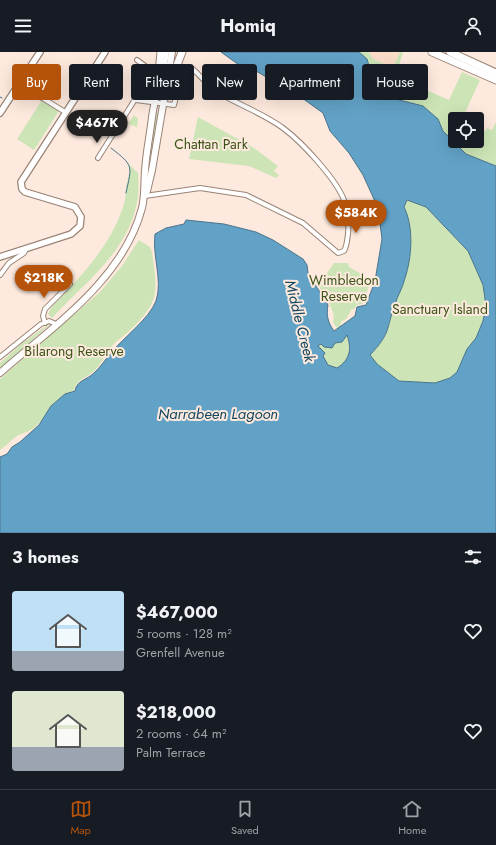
<!DOCTYPE html>
<meta charset="utf-8">
<style>
:root{--surface:#171b24;--page:#242831;--text:#f1f3f6;--muted:#9ea1a6;--line:#363941;--accent:#b45309}
body{margin:0;font-family:Jost,sans-serif;background:var(--page);color:var(--text);height:100vh;display:flex;flex-direction:column;font-size:15px;white-space:nowrap}
*{box-sizing:border-box;margin:0}
p{font-size:13px;color:var(--muted)}
.icon{flex:none;width:22px;height:22px;fill:none;stroke:currentColor;stroke-width:2;stroke-linecap:round;stroke-linejoin:round}
.map{position:relative;height:481px;overflow:hidden}
.sheet{display:flex;flex-direction:column;background:var(--surface);flex:1}
.sheet>*{flex:none}
.banner{position:absolute;left:12px;top:12px;width:472px;height:36px;display:flex;gap:8px}
.buttons{position:absolute;left:448px;top:60px;display:grid;gap:8px}
.buttons a{display:grid;place-items:center;width:36px;height:36px;border-radius:4px;background:var(--surface);box-shadow:0 4px 16px #0002;font-size:20px}
.price{position:absolute;translate:-50% -34px;padding:0 9px;border-radius:14px;background:var(--accent);color:#fff;font-size:13px;line-height:26px;filter:drop-shadow(0 1px 2px #0008)}
.price::after{content:'';position:absolute;left:50%;top:24px;width:12px;height:9px;margin-left:-6px;background:inherit;clip-path:polygon(0 0,100% 0,50% 100%)}
.price.current{background:#222;color:#fff}
ul{padding:0;list-style:none}
li{display:flex;align-items:center;gap:12px;height:100px;padding:0 12px}
li span{display:grid;place-items:center;flex:none;width:112px;height:80px;border-radius:4px;color:#555}
li>.icon{margin-inline-start:auto}
span .icon{width:48px;height:48px;fill:#fffc;stroke-width:1}
li b{font-size:17px}
h2{display:flex;justify-content:space-between;align-items:center;height:48px;padding:0 12px;font-size:17px}
.tag{padding:0 14px;border-radius:4px;background:var(--surface);box-shadow:0 4px 16px #0002;font-size:14px;line-height:36px}
.tag.current{background:var(--accent);color:#fff}
header{display:flex;justify-content:space-between;align-items:center;height:52px;padding:0 12px;background:var(--surface);font-size:18px;font-weight:700}
.dock{display:flex;justify-content:space-around;align-items:center;height:56px;border-top:1px solid var(--line);background:var(--surface);font-size:11px;color:var(--muted)}
.dock a{display:grid;justify-items:center;gap:2px}
.dock .current{color:var(--accent)}
.map>svg:first-child{display:block}
.built{fill:#fbdcc8}
.green{fill:#cde5b6}
.water{fill:#62a2c6;stroke:#4a748c;fill-rule:evenodd}
.lines{fill:none;stroke-linecap:round;stroke-linejoin:round}
.stream{stroke:#4a748c;stroke-width:1}
.street-casing{stroke:#9a8476;stroke-width:6}
.secondary-casing{stroke:#9a8476;stroke-width:8}
.primary-casing{stroke:#9a8476;stroke-width:8}
.highway-casing{stroke:#9a8476;stroke-width:9}
.street{stroke:#fff;stroke-width:4}
.secondary{stroke:#fff;stroke-width:5.5}
.primary{stroke:#fff;stroke-width:6}
.highway{stroke:#fff;stroke-width:7}
.labels{text-anchor:middle;dominant-baseline:central;stroke-width:4;stroke-linejoin:round;paint-order:stroke}
.park-label{font-size:14px;fill:#395316;stroke:#fde9dd}
.water-label{font-size:15px;font-style:italic;fill:#144761;stroke:#fde9dd}
</style>
<header><svg class="icon" aria-label="menu" viewBox="0 0 24 24"><path d="M4 6h16M4 12h16M4 18h16"/></svg>Homiq<svg class="icon" aria-label="person" viewBox="0 0 24 24"><circle cx="12" cy="8" r="4"/><path d="M4 21q1-7 8-7t8 7"/></svg></header>
<div class="map">
<svg width="496" height="481" viewBox="0 0 496 481">
<rect width="100%" height="100%" fill="#fde9dd"/>
<polygon class="built" points="369,0 400,0 393,16 373,7"/>
<g class="green">
<path d="M 359,0 L 369,0 L 373,7 L 393,16 L 400,0 L 403,0 L 397,20 L 408,25 L 406,29 L 449,48 L 462,20 L 480,28 L 464,63 L 474,67 L 455,67 L 455,89 L 477,89 L 477,65 L 480,67 L 477,75 L 486,79 L 487,76 L 492,78 L 496,70 L 496,114 L 466,102 L 443,79 L 438,67 L 423,54 L 407,51 C 401,41 393,39 383,40 C 369,25 373,12 359,0 Z"/>
<polygon points="42,48 59,59 34,98 17,87"/>
<polygon points="156,61 160,62 150,116 151,91"/>
<polygon points="134,63 138,67 137,75 128,72"/>
<polygon points="198,65 254,96 278,114 274,119 279,123 276,126 249,114 189,107"/>
<path d="M 129,112 L 138,121 C 138,129 139,138 138,145 C 130,199 86,229 52,266 L 48,262 L 52,254 C 82,224 114,190 125,148 C 126,144 125,140 126,136 C 127,128 131,119 129,112 Z"/>
<path d="M 407,148 L 426,155 L 468,199 L 483,233 L 486,254 L 483,269 L 476,286 L 467,297 L 457,320 L 450,326 L 435,331 L 399,329 L 377,312 L 370,303 C 392,282 386,275 395,251 C 406,221 419,185 404,155 Z"/>
<path d="M 139,188 L 150,195 L 152,200 C 158,242 160,250 127,281 C 123,285 117,288 113,293 C 106,301 103,310 95,318 C 88,326 77,326 74,338 C 50,348 52,360 36,374 C 30,380 24,380 17,384 C 11,388 6,394 0,398 L 0,327 L 100,240 L 122,214 Z"/>
<path d="M 334,211 L 348,211 L 349,215 L 370,227 L 370,232 L 362,252 L 357,253 L 354,257 L 351,258 L 347,266 L 341,270 L 340,275 L 337,276 L 333,270 C 337,259 324,244 318,234 Z"/>
<polygon points="49,272 50,272 0,317 0,311 21,292"/>
<path d="M 347,282 C 352,297 351,307 337,316 L 328,313 L 321,298 L 317,295 L 321,291 L 335,291 Z"/>
</g>
<path class="water" d="M 221,0 L 359,0 L 367,7 L 373,28 L 384,44 L 423,54 L 438,67 L 443,79 L 466,102 L 496,114 L 496,481 L 0,481 L 0,405 L 7,402 L 12,395 L 20,390 L 39,373 L 51,354 L 65,342 L 75,339 C 77,328 87,328 94,321 C 101,315 106,306 112,300 C 124,285 149,267 156,249 C 163,228 152,204 155,182 L 166,176 L 184,172 L 186,168 L 224,172 L 256,180 L 273,188 L 303,207 L 307,213 L 308,221 L 328,253 C 326,263 328,271 334,279 L 355,264 L 357,255 L 366,253 L 375,229 L 382,187 L 378,156 L 363,123 L 349,101 L 330,79 L 323,61 L 302,46 L 256,19 L 246,18 ZM 407,148 L 426,155 L 468,199 L 483,233 L 486,254 L 483,269 L 476,286 L 467,297 L 457,320 L 450,326 L 435,331 L 399,329 L 377,312 L 370,303 C 391,281 386,277 395,252 C 398,243 403,235 405,226 C 412,205 414,175 404,155 ZM 347,283 C 352,297 350,308 337,316 L 328,313 L 323,304 L 325,301 L 318,294 L 321,292 L 324,295 L 332,296 L 335,291 L 342,290 Z"/>
<g class="lines">
<g class="stream">
<polyline points="0,45 2,46"/>
<path d="M 111,96 C 134,114 132,113 126,141"/>
</g>
<g class="street-casing">
<g id="street">
<polyline points="18,34 44,47 65,60"/>
<path d="M 136,48 L 174,53 L 182,21 L 189,15 C 196,17 207,34 216,39 C 238,53 263,61 283,76 C 302,90 336,127 344,148 C 348,159 349,170 348,182 C 347,188 347,194 344,199 L 338,201 L 303,171 L 246,143 L 200,136 L 145,144"/>
<polyline points="98,106 151,22 152,19 137,8"/>
<polyline points="0,223 9,211 24,201 26,197"/>
<polyline points="45,271 43,264 45,257 70,232"/>
<polyline points="0,305 41,272 49,269 56,272"/>
</g>
</g>
<g class="secondary-casing">
<g id="secondary">
<polyline points="0,61 40,0"/>
<polyline points="0,205 71,182 80,174 81,165 75,155 25,140 22,137 21,130 105,0"/>
</g>
</g>
<g class="primary-casing">
<g id="primary">
<polyline points="147,139 152,118 172,0"/>
<path d="M 0,321 C 53,274 123,228 142,156 C 145,144 144,132 145,119 C 146,101 150,83 152,65 C 155,43 163,22 166,0"/>
</g>
</g>
<g class="highway-casing">
<g id="highway">
<polyline points="432,0 496,28"/>
<polyline points="450,0 496,21"/>
<polyline points="158,31 161,0"/>
<polyline points="164,47 182,0"/>
</g>
</g>
<use href="#street" class="street"/>
<use href="#secondary" class="secondary"/>
<use href="#primary" class="primary"/>
<use href="#highway" class="highway"/>
</g>
<g class="labels">
<g class="park-label">
<text x="211" y="92">Chattan Park</text>
<text x="344" y="228">Wimbledon<tspan x="344" dy="16">Reserve</tspan></text>
<text x="440" y="257">Sanctuary Island</text>
<text x="74" y="299">Bilarong Reserve</text>
</g>
<g class="water-label">
<text transform="translate(300 269) rotate(76)">Middle Creek</text>
<text x="218" y="362">Narrabeen Lagoon</text>
</g>
</g>
</svg>
<div class="buttons">
<a><svg class="icon" aria-label="locate" viewBox="0 0 24 24"><circle cx="12" cy="12" r="6"/><path d="M12 2v4M12 18v4M2 12h4M18 12h4"/></svg></a>
</div>
<b class="price current" style="left:97px;top:92px">$467K</b>
<b class="price" style="left:356px;top:182px">$584K</b>
<b class="price" style="left:44px;top:247px">$218K</b>
<div class="banner">
<a class="tag current">Buy</a>
<a class="tag">Rent</a>
<a class="tag">Filters</a>
<a class="tag">New</a>
<a class="tag">Apartment</a>
<a class="tag">House</a>
</div>
</div>
<section class="sheet">
<h2>3 homes<svg class="icon" aria-label="filters" viewBox="0 0 24 24"><path d="M4 7h16M4 17h16"/><circle cx="9" cy="7" r="2"/><circle cx="15" cy="17" r="2"/></svg></h2>
<ul>
<li><span style="background:linear-gradient(#bfe0f5 75%,#9aa5b1 0)"><svg class="icon" aria-label="home" viewBox="0 0 24 24"><path d="M3 11l9-7 9 7M6 9v11h12V9"/></svg></span><div><b>$467,000</b><p>5 rooms · 128 m²</p><p>Grenfell Avenue</p></div><svg class="icon" aria-label="heart" viewBox="0 0 24 24"><path d="M12 20l-8-8c-3-5 5-10 8-4 3-6 11-1 8 4z"/></svg></li>
<li><span style="background:linear-gradient(#dfe7d0 70%,#9aa5b1 0)"><svg class="icon" aria-label="home" viewBox="0 0 24 24"><path d="M3 11l9-7 9 7M6 9v11h12V9"/></svg></span><div><b>$218,000</b><p>2 rooms · 64 m²</p><p>Palm Terrace</p></div><svg class="icon" aria-label="heart" viewBox="0 0 24 24"><path d="M12 20l-8-8c-3-5 5-10 8-4 3-6 11-1 8 4z"/></svg></li>
</ul>
</section>
<nav class="dock">
<a class="current"><svg class="icon" aria-label="map" viewBox="0 0 24 24"><path d="M3 6l6-2 6 2 6-2v14l-6 2-6-2-6 2zM9 4v14M15 6v14"/></svg>Map</a>
<a><svg class="icon" aria-label="saved" viewBox="0 0 24 24"><path d="M7 4h10v16l-5-4-5 4z"/></svg>Saved</a>
<a><svg class="icon" aria-label="home" viewBox="0 0 24 24"><path d="M3 11l9-7 9 7M6 9v11h12V9"/></svg>Home</a>
</nav>
